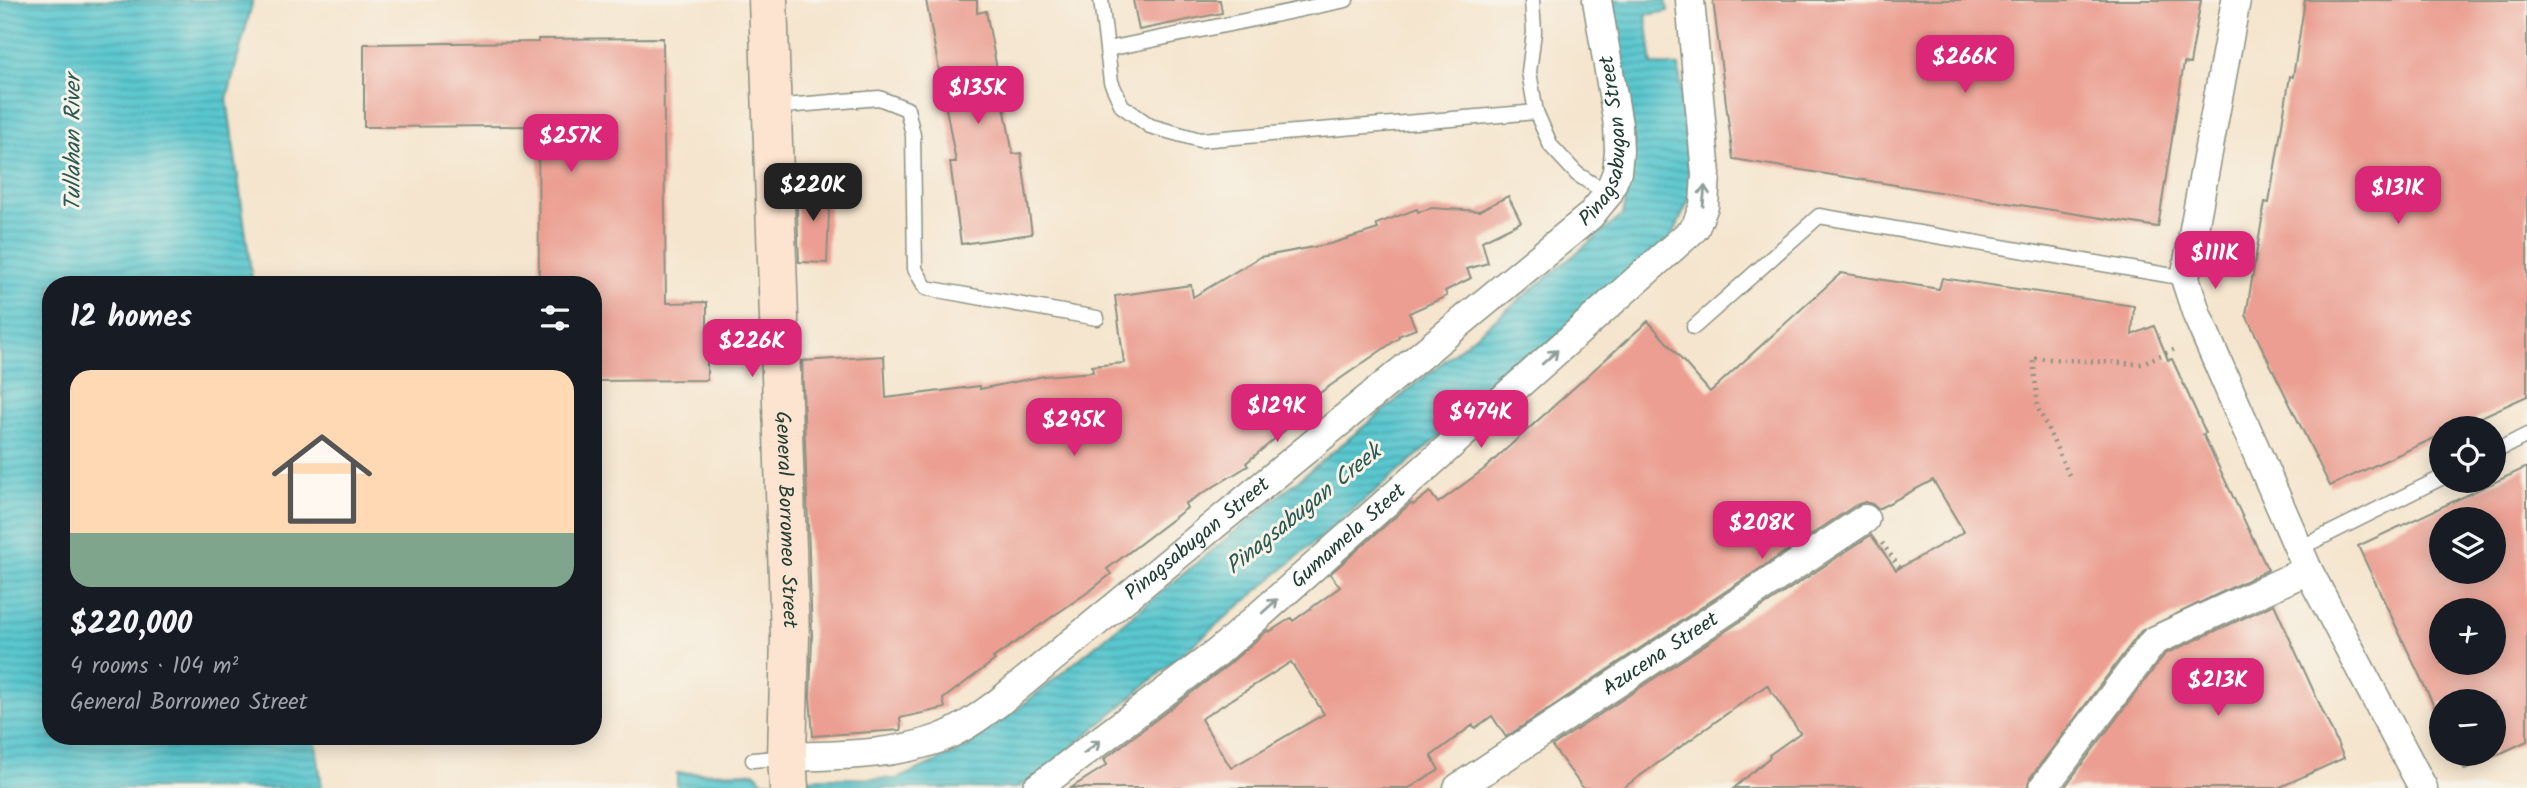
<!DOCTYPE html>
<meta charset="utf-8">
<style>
:root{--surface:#171b24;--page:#20242c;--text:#f1f3f6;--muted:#9ea1a6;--line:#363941;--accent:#db2777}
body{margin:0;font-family:Kalam,sans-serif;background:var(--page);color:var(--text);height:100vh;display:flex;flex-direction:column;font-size:26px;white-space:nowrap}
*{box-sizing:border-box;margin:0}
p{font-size:23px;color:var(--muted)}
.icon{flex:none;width:38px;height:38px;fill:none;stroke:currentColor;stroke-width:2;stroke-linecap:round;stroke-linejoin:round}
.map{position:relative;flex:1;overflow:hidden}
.sheet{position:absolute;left:42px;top:276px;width:560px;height:469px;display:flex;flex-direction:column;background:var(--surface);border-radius:28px;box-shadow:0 4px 18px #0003}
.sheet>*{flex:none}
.controls{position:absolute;left:2429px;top:416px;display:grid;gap:14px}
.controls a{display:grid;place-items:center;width:77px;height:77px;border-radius:50%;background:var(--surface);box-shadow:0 4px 18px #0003;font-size:35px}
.price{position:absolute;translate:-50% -60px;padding:0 16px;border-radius:14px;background:var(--accent);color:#fff;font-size:23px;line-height:46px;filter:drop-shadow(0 2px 4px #0008)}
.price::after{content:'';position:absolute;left:50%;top:42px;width:21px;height:16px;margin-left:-10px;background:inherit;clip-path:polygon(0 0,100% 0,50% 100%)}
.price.selected{background:#222;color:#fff}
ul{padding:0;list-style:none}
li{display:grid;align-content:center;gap:14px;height:371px;padding:0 28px}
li+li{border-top:2px solid var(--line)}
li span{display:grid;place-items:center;height:217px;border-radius:21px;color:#555}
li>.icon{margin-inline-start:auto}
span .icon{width:126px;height:126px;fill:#fffc;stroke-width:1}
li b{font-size:30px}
h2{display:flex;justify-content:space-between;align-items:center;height:84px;padding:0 28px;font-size:30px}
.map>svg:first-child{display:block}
.water{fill:url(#water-rules);stroke:#3c8282;stroke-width:2}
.building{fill:#eb9e91;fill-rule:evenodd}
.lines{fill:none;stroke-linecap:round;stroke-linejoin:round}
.lane-casing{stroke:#8a9181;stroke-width:17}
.street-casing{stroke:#8a9181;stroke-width:31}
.secondary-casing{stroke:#8a9181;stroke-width:41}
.path{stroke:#8a9181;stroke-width:4.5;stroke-dasharray:2 5;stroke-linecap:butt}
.lane{stroke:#fff;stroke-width:14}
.street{stroke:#fff;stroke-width:28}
.secondary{stroke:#fde4d0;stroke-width:38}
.oneway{stroke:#8f9e9a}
.labels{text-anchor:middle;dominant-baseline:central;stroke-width:6;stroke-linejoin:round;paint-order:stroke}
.street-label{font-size:21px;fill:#1f3d34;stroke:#f7f3e8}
.water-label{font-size:23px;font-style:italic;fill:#2b5953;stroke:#f7f3e8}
</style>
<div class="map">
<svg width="2527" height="788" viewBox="0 0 2527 788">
<defs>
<pattern id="water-rules" width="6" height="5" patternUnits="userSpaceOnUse" patternTransform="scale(1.75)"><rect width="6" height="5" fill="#5ac7cf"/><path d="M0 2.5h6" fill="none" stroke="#4aa3a9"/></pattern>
</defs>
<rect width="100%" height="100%" fill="#f7f3e8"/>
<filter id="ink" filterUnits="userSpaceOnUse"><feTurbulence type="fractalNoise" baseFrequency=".0143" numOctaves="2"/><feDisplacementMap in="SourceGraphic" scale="14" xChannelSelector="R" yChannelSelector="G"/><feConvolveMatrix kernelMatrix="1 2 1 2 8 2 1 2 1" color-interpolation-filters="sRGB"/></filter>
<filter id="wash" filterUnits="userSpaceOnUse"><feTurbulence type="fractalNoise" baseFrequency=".00686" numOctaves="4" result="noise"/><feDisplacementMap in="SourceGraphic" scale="28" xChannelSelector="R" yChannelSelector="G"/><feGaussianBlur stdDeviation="1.57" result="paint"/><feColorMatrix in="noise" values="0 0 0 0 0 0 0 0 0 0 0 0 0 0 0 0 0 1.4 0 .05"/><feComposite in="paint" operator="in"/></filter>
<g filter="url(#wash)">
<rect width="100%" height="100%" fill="#f5e5ce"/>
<g class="water">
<polygon points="0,0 253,0 227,99 253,285 51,285 51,737 315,737 322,788 0,788"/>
<polygon points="1612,0 1666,0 1668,11 1646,15 1652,65 1679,66 1691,195 1673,235 1588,311 1037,777 1016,788 677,788 677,773 755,772 763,782 825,778 897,779 966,748 1019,708 1623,215 1634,143"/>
</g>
<g id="blocks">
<g class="building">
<polygon points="926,0 977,0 977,13 986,11 1013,154 1021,153 1032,234 961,244 950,162 956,162"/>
<polygon points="1133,0 1220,0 1222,13 1139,30"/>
<polygon points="1713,0 2201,0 2190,64 2184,63 2158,227 1733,159"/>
<polygon points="2305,0 2527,0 2527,396 2455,429 2441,429 2441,435 2330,486 2246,315 2265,202 2269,203 2290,76 2293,77"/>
<polygon points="663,38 666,303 707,302 707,380 593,381 593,285 539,285 538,126 364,127 364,44 538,42 538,39"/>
<polygon points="796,185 830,187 827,263 799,262"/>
<polygon points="1508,196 1521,222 1482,241 1488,263 1467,269 1471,278 1445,291 1447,296 1409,313 1416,329 1398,336 1399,338 1314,397 1317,402 1294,419 1296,421 1246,463 1248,466 1185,504 1187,508 1107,569 1111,574 1091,590 993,658 995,660 943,699 945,708 900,718 901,730 813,736 810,697 812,635 802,361 884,356 886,398 980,386 980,389 1044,376 1093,372 1092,366 1124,363 1115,296 1191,285 1193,297 1260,257 1330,244 1378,229 1376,224 1417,209 1418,212 1432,208 1479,211"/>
<path d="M 1841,273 L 1939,289 L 1942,278 L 2134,306 L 2132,335 L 2154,326 L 2168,360 L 2172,359 L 2206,433 L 2203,434 L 2268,570 L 2141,631 L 2030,778 L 2027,788 L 1734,788 L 1770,757 L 1769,755 L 1800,733 L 1767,685 L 1623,788 L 1583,788 L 1552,746 L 1871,535 L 1896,570 L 1964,532 L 1933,480 L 1878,509 L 1872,504 L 1865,502 L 1856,505 L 1506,737 L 1492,716 L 1475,728 L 1473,725 L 1431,756 L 1439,770 L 1409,788 L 1071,788 L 1107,765 L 1104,759 L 1228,665 L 1268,630 L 1269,632 L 1291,618 L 1293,621 L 1340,587 L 1330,574 L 1411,503 L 1413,505 L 1430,492 L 1438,503 L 1483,470 L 1648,321 L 1710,392 ZM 1291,662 L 1324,714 L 1231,768 L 1201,719 Z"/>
<path d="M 2527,467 L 2527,741 L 2465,770 L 2457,754 L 2494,754 L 2494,702 L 2441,702 L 2441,721 L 2358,546 ZM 2441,520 L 2494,520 L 2494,572 L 2441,572 ZM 2441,611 L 2494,611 L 2494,663 L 2441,663 Z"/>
<polygon points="2274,604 2344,758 2278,788 2064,788 2165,654"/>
</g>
</g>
</g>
<g filter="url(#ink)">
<use href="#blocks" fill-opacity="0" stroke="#8a9181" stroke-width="2"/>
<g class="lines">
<g class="lane-casing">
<g id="lane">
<polyline points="1101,0 1111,82 1122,106 1150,126 1200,140 1536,112"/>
<polyline points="1532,0 1534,32 1529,72 1536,112 1551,146 1577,174 1608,194"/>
<polyline points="1108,49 1346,0"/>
<polyline points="773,107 879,98 907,109 913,135 915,269 926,288 1097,318"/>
<polyline points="1694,327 1819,216 2185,278"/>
<polyline points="2494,452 2527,435"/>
<polyline points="2298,549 2441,478"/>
<polyline points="753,760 786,757"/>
</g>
</g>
<g class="street-casing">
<g id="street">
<polyline points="2236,0 2185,278 2197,315 2308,570 2423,788"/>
<path id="s1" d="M 787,757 C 837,755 890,756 938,739 C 960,731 979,717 998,703 L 1590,216 L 1608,194 L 1617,172 L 1619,151 L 1618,125 L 1597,0"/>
<path id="s2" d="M 1037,788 L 1218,652 L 1695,228 L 1704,206 L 1706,174 L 1690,0"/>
<path id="s3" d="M 1458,788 L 1865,519"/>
<polyline points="2043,788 2154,641 2308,570"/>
</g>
</g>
<g class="secondary-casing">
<g id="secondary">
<path id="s4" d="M 768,0 L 790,636 L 787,757 L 789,788"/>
</g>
</g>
<g class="path">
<polyline points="2069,475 2038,408 2033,358 2140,364 2178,348"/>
<polyline points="1882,543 1900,568"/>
</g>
<use href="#lane" class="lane"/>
<use href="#street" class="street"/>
<use href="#secondary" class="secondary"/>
</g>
<defs><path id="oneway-shaft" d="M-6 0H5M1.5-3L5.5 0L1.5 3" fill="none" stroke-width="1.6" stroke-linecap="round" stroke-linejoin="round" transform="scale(1.75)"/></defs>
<g class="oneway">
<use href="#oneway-shaft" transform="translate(1704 196) rotate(-85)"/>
<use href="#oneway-shaft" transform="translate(1550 357) rotate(-42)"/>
<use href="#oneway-shaft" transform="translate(1270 606) rotate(-42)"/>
<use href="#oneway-shaft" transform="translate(1092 747) rotate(-37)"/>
</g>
</g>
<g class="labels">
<g class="street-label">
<text stroke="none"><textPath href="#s1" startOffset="1069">Pinagsabugan Street</textPath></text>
<text stroke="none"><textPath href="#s4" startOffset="520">General Borromeo Street</textPath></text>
<text stroke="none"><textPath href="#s2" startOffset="401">Gumamela Steet</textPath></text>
<text stroke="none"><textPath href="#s1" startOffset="481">Pinagsabugan Street</textPath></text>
<text stroke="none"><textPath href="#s3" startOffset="243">Azucena Street</textPath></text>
</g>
<g class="water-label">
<text transform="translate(74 143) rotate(-90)">Tullahan River</text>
<text transform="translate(1304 510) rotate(-39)">Pinagsabugan Creek</text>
</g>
</g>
</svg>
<div class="controls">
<a><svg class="icon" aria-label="locate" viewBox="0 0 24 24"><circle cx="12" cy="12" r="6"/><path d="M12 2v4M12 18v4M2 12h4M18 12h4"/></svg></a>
<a><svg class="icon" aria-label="layers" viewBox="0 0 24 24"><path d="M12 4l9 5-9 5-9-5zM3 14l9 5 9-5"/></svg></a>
<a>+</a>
<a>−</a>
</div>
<b class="price" style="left:1965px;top:95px">$266K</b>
<b class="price" style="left:978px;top:126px">$135K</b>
<b class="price" style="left:571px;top:174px">$257K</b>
<b class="price selected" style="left:813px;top:223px">$220K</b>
<b class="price" style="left:2398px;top:226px">$131K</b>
<b class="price" style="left:2215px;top:291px">$111K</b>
<b class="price" style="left:752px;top:379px">$226K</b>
<b class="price" style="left:1277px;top:444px">$129K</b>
<b class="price" style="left:1481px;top:450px">$474K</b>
<b class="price" style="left:1074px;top:458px">$295K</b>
<b class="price" style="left:1762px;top:561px">$208K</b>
<b class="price" style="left:2218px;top:718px">$213K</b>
<section class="sheet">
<h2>12 homes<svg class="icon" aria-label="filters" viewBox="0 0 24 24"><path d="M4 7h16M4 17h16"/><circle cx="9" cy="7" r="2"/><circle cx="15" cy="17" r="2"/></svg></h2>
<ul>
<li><span style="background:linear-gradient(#ffd9b3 75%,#7fa58c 0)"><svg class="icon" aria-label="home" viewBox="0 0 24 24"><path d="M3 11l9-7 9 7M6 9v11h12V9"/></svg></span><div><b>$220,000</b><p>4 rooms · 104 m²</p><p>General Borromeo Street</p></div></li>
</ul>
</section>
</div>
